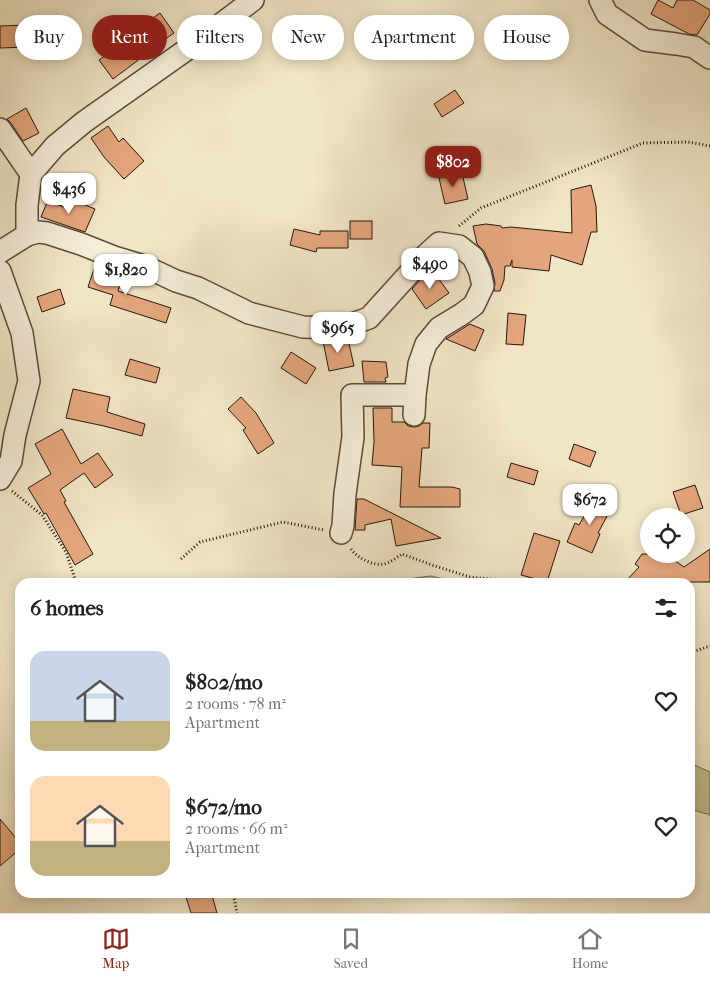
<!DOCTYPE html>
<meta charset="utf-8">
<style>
:root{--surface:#fff;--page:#f2f2f2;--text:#222;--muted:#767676;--line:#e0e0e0;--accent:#8f2418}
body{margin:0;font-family:"IM FELL French Canon",serif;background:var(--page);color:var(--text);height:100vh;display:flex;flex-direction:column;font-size:19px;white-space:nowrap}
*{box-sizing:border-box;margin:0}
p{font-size:16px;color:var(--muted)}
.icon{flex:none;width:28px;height:28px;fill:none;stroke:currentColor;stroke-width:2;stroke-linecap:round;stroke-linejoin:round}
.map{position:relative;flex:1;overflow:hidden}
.side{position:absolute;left:15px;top:578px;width:680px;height:320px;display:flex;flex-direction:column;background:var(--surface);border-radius:15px;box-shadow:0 2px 12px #0003}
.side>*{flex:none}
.hud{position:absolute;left:15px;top:15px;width:680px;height:45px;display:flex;gap:10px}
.controls{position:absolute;left:640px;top:508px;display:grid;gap:10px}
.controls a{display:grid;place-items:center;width:55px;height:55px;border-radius:50%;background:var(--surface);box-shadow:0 2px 12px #0003;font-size:25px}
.price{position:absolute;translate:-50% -42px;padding:0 11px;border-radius:10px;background:#fff;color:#222;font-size:16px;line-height:32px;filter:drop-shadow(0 1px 2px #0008)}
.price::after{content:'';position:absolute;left:50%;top:30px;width:15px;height:11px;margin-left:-8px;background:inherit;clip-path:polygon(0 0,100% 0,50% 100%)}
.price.on{background:var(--accent);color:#fff}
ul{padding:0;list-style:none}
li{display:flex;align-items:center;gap:15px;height:125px;padding:0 15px}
li span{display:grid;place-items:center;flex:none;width:140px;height:100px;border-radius:15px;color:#555}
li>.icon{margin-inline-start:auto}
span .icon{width:60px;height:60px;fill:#fffc;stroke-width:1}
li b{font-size:21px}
h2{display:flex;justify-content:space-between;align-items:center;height:60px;padding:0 15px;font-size:21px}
.pill{padding:0 18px;border-radius:22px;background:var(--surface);box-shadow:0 2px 12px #0003;font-size:18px;line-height:45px}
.pill.on{background:var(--accent);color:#fff}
.tab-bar{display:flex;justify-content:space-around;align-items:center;height:70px;border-top:1px solid var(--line);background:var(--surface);font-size:14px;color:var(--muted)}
.tab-bar a{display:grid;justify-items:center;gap:2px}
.tab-bar .on{color:var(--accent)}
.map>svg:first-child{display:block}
.green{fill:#c1c28f;stroke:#746c4e}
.building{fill:#e5a67d;stroke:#27160d}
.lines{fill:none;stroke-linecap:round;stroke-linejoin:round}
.minor-casing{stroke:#594a3b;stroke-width:24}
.path{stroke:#27160d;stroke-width:3;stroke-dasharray:1 2.5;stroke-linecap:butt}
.minor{stroke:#f5eed9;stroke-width:21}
</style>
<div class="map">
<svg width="710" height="913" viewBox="0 0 710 913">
<rect width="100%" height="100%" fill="#f0e5c5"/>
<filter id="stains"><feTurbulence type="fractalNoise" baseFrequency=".004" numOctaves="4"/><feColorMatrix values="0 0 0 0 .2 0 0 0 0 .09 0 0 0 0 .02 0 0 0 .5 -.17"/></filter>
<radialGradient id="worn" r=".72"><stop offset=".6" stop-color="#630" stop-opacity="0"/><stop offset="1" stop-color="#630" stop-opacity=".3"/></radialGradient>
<g class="green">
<polygon points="431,576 456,582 391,582 392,581"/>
<polygon points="690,763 710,772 710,815 690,809"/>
</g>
<g class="building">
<polygon points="658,0 673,8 677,0 693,0 710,10 710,14 697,35 689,34 651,14"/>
<polygon points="160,13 174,33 140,57 141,58 113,79 99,60 141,30 139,28"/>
<polygon points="55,24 55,46 0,48 0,26"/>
<polygon points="455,90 464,103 442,117 434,104"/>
<polygon points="26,108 39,133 23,141 10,122 7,119"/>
<polygon points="108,126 119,142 123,138 144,161 124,179 104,157 91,138"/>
<polygon points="462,173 468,199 445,204 439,178"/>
<polygon points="591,185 596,206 597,232 591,232 582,265 551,255 549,271 512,267 512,260 510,266 505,266 504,280 500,291 494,291 495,283 492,269 484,251 477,244 473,226 486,224 501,226 502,228 511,227 572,233 571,190"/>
<polygon points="48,200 66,208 70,200 77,203 78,202 95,209 85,232 41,217"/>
<rect x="350" y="221" width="22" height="18"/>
<polygon points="294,229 320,235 320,231 348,231 348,248 317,248 316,252 290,245"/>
<polygon points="95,266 123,276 118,291 171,308 166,323 110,305 113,295 88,287"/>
<polygon points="433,271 449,293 426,309 412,289 422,278"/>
<polygon points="60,289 65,304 42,312 37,297"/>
<polygon points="508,313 526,315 523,345 506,344"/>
<polygon points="470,324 484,330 475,351 446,339"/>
<polygon points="348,339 354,366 329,371 323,341 328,340 341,340"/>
<polygon points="291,352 316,368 306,384 281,368"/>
<polygon points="130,359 160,368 156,383 125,375"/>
<polygon points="362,361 386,362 388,377 385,378 386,382 364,382"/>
<polygon points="73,389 110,397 107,412 145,424 142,436 104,426 66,418"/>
<polygon points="241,397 256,413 274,443 258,454 243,430 246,428 228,409"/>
<polygon points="373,408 392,408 392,422 404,422 408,426 414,427 419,426 423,423 430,423 429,448 422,448 419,487 452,487 460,489 460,507 400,507 402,467 372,465 374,442"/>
<polygon points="62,429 81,464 98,453 113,475 95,488 84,473 60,490 66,501 64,502 93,554 75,565 46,513 44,514 28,488 51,474 35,444"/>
<polygon points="574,444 596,452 590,467 569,459"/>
<polygon points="511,463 538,471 534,485 507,477"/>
<polygon points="695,485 703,508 681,515 673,492"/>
<polygon points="596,496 613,505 598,533 600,534 592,553 567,542 575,523 579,525"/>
<polygon points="357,499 364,499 441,538 396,546 391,519 365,525 365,530 355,530"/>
<polygon points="534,533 560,541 547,582 521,575"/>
<polygon points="710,549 710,582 625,582 639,567 635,564 642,554 665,554 684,567"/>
<polygon points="0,819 20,843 20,849 0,866"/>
<polygon points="202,892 211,892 217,913 191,913 186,897"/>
</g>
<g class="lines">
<g class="minor-casing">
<g id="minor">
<polyline points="600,0 607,14 645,40 676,44 694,47 710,58"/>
<polyline points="0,129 31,174"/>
<polyline points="27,235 27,205 31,174 55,146 84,122 196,43 253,0"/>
<polyline points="0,252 27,235 38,232 47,233 81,244 114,257 144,266 176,281 198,288 249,313 303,327 341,328 369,318 427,254 439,243 459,246 473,257 480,272 483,286 474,305 462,314 439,328 426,344 419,364 415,395 414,415"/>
<polyline points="0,271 22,333 29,381 15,435 11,461 0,479"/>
<polyline points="341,533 343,526 345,494 353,437 352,395 415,395"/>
</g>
</g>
<g class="path">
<polyline points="459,226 481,208 643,143 688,142 710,146"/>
<polyline points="12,491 42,515 66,552 76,582"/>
<path d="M 351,549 C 357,558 373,566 384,564 C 390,563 397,557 402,554 L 432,565 L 470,577 L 519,582"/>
<polyline points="181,559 200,542 283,522 324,530"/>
<polyline points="690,653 710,646"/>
<polyline points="233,892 237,913"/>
</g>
<use href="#minor" class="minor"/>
</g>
<rect width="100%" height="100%" filter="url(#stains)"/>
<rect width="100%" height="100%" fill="url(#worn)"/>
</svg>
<div class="controls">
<a><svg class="icon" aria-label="locate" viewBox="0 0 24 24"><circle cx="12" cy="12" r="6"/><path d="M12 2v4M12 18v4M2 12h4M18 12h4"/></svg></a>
</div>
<b class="price on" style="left:453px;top:188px">$802</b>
<b class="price" style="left:69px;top:215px">$436</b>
<b class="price" style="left:430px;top:290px">$490</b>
<b class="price" style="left:126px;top:296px">$1,820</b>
<b class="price" style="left:338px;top:354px">$965</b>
<b class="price" style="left:590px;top:526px">$672</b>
<div class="hud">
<a class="pill">Buy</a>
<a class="pill on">Rent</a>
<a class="pill">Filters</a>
<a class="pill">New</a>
<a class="pill">Apartment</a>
<a class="pill">House</a>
</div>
<section class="side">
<h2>6 homes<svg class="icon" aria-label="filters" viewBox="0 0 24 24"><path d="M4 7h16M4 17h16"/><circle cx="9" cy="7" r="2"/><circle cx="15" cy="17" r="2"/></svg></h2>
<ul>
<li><span style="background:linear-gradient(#c9d6e8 70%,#c2b280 0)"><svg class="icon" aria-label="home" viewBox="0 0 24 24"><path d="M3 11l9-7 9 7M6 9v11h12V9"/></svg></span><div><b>$802/mo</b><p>2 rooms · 78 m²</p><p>Apartment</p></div><svg class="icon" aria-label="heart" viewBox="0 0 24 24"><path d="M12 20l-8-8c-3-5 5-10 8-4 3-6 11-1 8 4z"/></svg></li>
<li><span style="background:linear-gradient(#ffd9b3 65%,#c2b280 0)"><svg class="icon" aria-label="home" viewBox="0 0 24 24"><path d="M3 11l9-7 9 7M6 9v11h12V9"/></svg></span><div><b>$672/mo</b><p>2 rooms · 66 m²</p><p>Apartment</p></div><svg class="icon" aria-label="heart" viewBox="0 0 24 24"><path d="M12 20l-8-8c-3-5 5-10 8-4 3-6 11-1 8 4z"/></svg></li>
</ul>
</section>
</div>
<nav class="tab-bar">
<a class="on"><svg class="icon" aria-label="map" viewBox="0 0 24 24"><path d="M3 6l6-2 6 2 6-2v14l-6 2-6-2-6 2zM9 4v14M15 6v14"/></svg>Map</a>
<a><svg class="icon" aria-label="saved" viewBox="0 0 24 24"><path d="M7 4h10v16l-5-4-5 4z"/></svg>Saved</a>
<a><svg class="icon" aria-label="home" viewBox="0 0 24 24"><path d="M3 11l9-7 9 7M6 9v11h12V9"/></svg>Home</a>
</nav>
